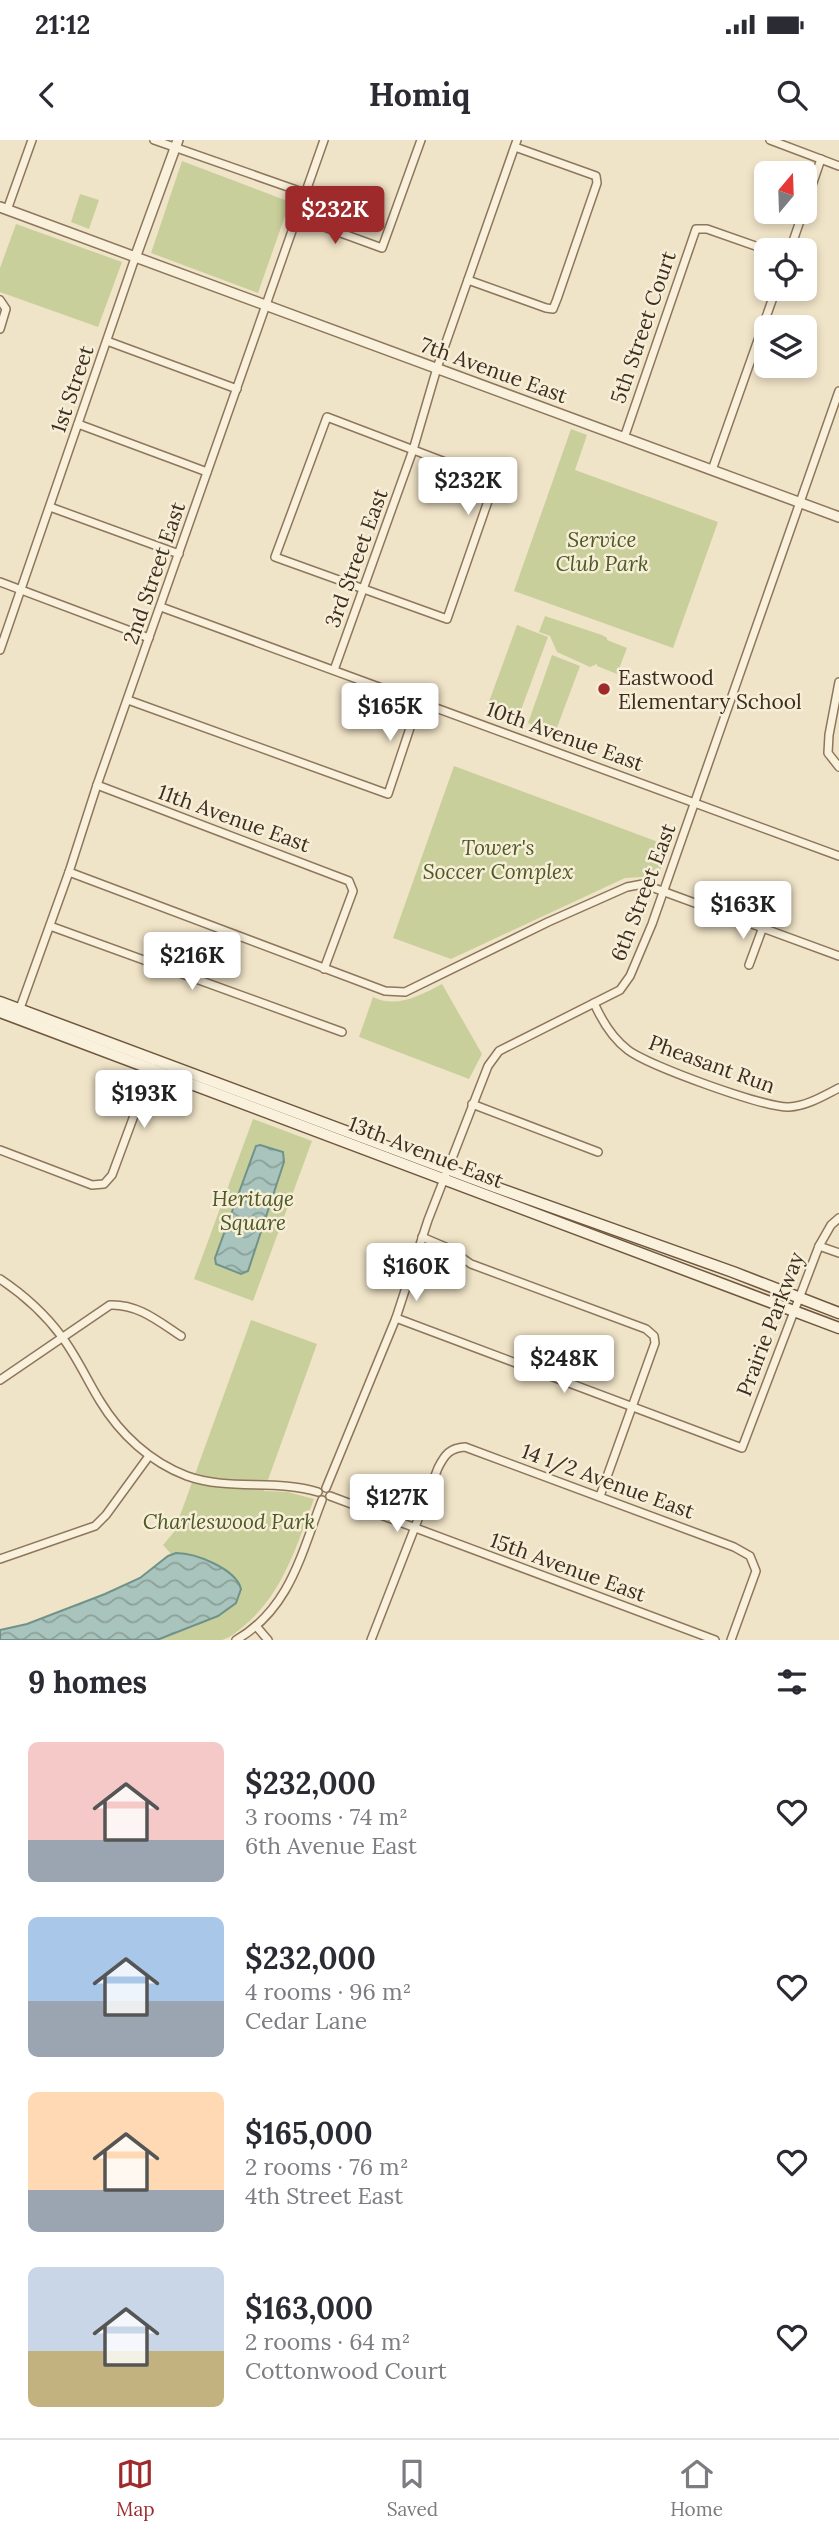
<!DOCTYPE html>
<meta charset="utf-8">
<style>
:root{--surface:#fff;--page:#f2f2f3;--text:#2b2b33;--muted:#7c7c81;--line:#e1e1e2;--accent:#9e2a2b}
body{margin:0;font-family:Lora,serif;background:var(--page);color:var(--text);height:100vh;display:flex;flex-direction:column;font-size:26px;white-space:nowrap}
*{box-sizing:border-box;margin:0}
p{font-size:23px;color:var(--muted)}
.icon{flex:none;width:38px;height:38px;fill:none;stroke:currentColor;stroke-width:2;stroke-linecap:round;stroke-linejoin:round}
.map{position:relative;height:1500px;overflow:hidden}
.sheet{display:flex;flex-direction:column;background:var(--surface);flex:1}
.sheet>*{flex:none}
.needle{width:46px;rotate:19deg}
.fabs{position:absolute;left:754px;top:21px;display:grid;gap:14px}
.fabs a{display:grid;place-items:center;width:63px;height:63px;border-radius:10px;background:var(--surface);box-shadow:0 4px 10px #0003;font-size:35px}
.price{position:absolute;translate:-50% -60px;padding:0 16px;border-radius:7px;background:#fff;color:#222;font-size:23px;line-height:46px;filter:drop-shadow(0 2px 4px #0008)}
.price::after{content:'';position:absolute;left:50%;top:42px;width:21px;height:16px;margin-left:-10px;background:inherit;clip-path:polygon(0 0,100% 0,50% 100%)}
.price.selected{background:var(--accent);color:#fff}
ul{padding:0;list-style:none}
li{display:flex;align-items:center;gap:21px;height:175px;padding:0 28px}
li span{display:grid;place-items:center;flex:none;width:196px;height:140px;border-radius:10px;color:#555}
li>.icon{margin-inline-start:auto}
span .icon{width:84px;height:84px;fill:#fffc;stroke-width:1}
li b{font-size:30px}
h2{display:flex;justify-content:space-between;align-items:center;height:84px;padding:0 28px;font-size:30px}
.status{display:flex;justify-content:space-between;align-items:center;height:49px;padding:0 35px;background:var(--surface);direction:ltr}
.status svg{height:19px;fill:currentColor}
header{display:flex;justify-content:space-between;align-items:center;height:91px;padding:0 28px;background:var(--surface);font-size:32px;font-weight:800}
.tab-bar{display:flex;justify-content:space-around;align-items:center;height:98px;border-top:2px solid var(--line);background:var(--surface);font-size:19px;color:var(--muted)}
.tab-bar a{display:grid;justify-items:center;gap:4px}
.tab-bar .selected{color:var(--accent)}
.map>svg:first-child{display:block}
.green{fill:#c9cf9b}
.water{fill:url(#water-waves);stroke:#6f938a;stroke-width:2}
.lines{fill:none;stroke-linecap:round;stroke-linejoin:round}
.minor-casing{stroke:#8d765c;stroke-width:10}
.tertiary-casing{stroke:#8d765c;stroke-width:12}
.secondary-casing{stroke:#6f573f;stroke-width:13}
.minor{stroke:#faf1dc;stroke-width:7}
.tertiary{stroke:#faf1dc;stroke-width:9}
.secondary{stroke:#faf1dc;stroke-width:10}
.poi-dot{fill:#9e2a2b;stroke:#f7eed8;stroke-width:2.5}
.labels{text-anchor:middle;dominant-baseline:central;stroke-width:5;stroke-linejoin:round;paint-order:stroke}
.street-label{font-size:21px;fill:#3d2e20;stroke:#f7eed8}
.park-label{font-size:21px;font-style:italic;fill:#4d5a26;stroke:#f7eed8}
.poi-label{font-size:21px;fill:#3d2e20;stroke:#f7eed8;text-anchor:start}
</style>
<div class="status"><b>21:12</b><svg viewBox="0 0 49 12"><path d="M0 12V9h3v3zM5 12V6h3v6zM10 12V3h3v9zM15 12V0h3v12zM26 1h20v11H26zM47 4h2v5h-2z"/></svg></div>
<header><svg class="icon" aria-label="back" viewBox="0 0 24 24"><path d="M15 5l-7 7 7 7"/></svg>Homiq<svg class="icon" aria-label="search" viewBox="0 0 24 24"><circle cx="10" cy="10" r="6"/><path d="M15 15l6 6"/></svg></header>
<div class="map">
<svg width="839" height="1500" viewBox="0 0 839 1500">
<defs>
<pattern id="water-waves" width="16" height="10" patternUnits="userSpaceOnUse" patternTransform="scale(1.75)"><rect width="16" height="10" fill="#a9c4bc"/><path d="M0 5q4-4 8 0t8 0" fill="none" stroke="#8ba098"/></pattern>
</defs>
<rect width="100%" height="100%" fill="#f0e4c8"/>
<g class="green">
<polygon points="182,21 290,62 258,153 151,113"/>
<polygon points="80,54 99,60 89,89 71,82"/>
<polygon points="16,84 122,122 98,187 0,152 0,128"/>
<polygon points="571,289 587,295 575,330 718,382 673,508 514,451"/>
<polygon points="545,476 602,495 607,498 607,500 627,508 617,534 597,526 597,524 590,527 557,512 550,496 539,492"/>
<polygon points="517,485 548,497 518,578 487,567"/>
<polygon points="552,515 580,526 555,593 528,583"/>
<polygon points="454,626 669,706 656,741 643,737 625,738 451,819 393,798"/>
<path d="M 442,844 L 482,914 L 469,939 L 359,897 L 373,857 C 396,869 421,855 442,844 Z"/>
<polygon points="253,979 312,1001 253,1161 194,1139"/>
<path d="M 251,1180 L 317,1204 L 264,1351 L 288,1352 L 314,1359 C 297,1405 283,1453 245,1485 C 238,1491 230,1498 222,1500 C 207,1500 174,1500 157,1500 L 196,1486 L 241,1449 C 235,1424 197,1420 176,1413 L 172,1415 L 163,1405 L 174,1392 Z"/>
</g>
<g class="water">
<polygon points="260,1005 283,1012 284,1022 248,1131 241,1134 216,1124 215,1118 256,1006"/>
<path d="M 176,1413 C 196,1413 236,1429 241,1449 L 236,1463 L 218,1476 L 157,1500 L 0,1500 L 0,1490 L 27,1484 L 105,1454 L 140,1438 L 168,1416 Z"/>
</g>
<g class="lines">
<g class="minor-casing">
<g id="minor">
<polyline points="154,0 305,53"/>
<polyline points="770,0 839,26"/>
<polyline points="805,66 821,19"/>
<polyline points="7,70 32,0"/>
<polyline points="297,77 382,108 421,0"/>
<polyline points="790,110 803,72"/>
<polyline points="468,140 546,168 553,169 557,159 597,43 596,36 515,7"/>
<polyline points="0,160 6,169 0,189"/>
<polyline points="107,201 237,249"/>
<polygon points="327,277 495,341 447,479 275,417"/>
<polyline points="78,284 207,332"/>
<polyline points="624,298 696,89 707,89 767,110"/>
<polyline points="712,330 776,149"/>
<polyline points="50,367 179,414"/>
<polyline points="0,442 149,498"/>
<polyline points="161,467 839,716"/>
<polyline points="0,510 135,118"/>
<polyline points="334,530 413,310 437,228 517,0"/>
<polyline points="839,542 829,595 828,613 839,627"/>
<polyline points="128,560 388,654 419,561"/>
<polyline points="97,645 349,741 353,751 324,829"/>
<polyline points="69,732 385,851 405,852 548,782 627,747 643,744 839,816"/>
<polyline points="50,786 342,892"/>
<polyline points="749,825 763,787"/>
<path d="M 594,863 C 602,881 612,898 628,910 C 649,926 765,968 789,967 C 807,966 823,956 839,948"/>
<polyline points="19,871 69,732 97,645 324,0"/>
<polyline points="472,964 598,1012"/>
<polyline points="0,1010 92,1045 104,1044 112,1035 152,927"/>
<polyline points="422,1097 448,1108 471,1124 646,1189 654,1196 655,1203 600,1356"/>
<polyline points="819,1106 839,1113"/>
<path d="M 0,1139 C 24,1155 45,1174 62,1197 C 77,1217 87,1240 100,1261 C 120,1294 150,1322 187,1336 C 229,1351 276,1339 318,1352"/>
<polyline points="396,1178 742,1308 819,1106 831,1085 839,1078"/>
<path d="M 0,1240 L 110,1165 C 138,1164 158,1181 181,1196"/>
<polyline points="326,1348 396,1178 428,1080 488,926 499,911 620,850 630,836 652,784 839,251"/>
<polyline points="330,1356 715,1500"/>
<polyline points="0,1419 95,1386 106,1375 149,1316"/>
<polyline points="256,1486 268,1500"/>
<path d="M 236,1500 C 290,1469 301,1414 322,1360"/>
<path d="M 371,1500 L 438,1328 C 445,1314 450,1308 465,1307 L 734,1407 L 750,1416 L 756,1431 L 731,1500"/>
</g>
</g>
<g class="tertiary-casing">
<g id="tertiary">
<polyline points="0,67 839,377"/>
<polyline points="135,118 178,0"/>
</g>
</g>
<g class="secondary-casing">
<g id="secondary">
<polyline points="0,862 495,1047 733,1132 839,1173"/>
<polyline points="0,872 839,1188"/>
</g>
</g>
<use href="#minor" class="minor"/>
<use href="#tertiary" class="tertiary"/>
<use href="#secondary" class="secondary"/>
</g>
<circle class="poi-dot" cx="604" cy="549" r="7"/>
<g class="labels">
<g class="street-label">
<text transform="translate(643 187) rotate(-71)">5th Street Court</text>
<text transform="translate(494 230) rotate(20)">7th Avenue East</text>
<text transform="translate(72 249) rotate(-71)">1st Street</text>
<text transform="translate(356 418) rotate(-70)">3rd Street East</text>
<text transform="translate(154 433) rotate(-71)">2nd Street East</text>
<text transform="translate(565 596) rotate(20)">10th Avenue East</text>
<text transform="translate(234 678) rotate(20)">11th Avenue East</text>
<text transform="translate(643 752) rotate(-69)">6th Street East</text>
<text transform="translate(712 924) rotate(20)">Pheasant Run</text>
<text transform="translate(426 1012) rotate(21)">13th Avenue East</text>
<text transform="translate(770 1184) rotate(-69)">Prairie Parkway</text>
<text transform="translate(608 1341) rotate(20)">14 1/2 Avenue East</text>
<text transform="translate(568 1427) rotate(20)">15th Avenue East</text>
</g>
<g class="park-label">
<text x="602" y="399">Service<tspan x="602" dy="24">Club Park</tspan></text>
<text x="498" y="707">Tower's<tspan x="498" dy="24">Soccer Complex</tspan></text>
<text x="253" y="1058">Heritage<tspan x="253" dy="24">Square</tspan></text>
<text x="229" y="1381">Charleswood Park</text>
</g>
<g class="poi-label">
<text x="618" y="537">Eastwood<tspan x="618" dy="24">Elementary School</tspan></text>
</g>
</g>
</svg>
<div class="fabs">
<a><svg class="needle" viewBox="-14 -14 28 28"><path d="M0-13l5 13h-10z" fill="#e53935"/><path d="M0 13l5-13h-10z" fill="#7c7c81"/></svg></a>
<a><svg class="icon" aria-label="locate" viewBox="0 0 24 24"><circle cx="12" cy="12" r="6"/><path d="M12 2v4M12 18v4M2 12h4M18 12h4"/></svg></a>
<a><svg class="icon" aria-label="layers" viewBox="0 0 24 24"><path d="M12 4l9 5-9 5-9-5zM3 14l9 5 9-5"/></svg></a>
</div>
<b class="price selected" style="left:335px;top:106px">$232K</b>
<b class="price" style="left:468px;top:377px">$232K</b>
<b class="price" style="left:390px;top:603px">$165K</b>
<b class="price" style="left:743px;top:801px">$163K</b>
<b class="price" style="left:192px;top:852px">$216K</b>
<b class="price" style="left:144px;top:990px">$193K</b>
<b class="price" style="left:416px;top:1163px">$160K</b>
<b class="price" style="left:564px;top:1255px">$248K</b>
<b class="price" style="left:397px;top:1394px">$127K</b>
</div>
<section class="sheet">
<h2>9 homes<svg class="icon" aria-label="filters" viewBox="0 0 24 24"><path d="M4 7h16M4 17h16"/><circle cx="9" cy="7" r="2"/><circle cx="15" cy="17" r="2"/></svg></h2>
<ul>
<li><span style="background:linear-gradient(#f6c9c9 70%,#9aa5b1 0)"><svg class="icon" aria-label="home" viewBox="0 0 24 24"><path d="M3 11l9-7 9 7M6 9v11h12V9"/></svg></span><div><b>$232,000</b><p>3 rooms · 74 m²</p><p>6th Avenue East</p></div><svg class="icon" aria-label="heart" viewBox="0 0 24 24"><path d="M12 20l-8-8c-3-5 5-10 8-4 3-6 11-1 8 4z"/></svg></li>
<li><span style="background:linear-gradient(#a9c7e8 60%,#9aa5b1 0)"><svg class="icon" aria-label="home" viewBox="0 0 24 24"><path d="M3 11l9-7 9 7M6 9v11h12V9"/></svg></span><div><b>$232,000</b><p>4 rooms · 96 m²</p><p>Cedar Lane</p></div><svg class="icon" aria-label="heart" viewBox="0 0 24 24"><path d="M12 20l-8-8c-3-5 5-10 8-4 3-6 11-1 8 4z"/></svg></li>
<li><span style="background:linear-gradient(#ffd9b3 70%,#9aa5b1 0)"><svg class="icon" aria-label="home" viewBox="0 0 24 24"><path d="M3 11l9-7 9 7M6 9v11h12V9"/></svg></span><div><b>$165,000</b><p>2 rooms · 76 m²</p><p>4th Street East</p></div><svg class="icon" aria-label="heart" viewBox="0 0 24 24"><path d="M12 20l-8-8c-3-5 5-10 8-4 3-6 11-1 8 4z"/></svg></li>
<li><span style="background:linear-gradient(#c9d6e8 60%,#c2b280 0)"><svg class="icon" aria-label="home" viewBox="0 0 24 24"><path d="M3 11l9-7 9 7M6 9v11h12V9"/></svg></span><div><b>$163,000</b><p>2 rooms · 64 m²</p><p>Cottonwood Court</p></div><svg class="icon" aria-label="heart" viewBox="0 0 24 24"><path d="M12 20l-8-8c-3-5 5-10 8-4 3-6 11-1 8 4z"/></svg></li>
</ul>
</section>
<nav class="tab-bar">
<a class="selected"><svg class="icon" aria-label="map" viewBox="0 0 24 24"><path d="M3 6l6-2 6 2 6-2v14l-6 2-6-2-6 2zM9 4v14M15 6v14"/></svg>Map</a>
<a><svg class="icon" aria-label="saved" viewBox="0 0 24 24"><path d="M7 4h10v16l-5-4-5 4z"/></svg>Saved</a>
<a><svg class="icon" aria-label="home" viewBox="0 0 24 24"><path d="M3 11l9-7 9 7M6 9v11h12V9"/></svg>Home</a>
</nav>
